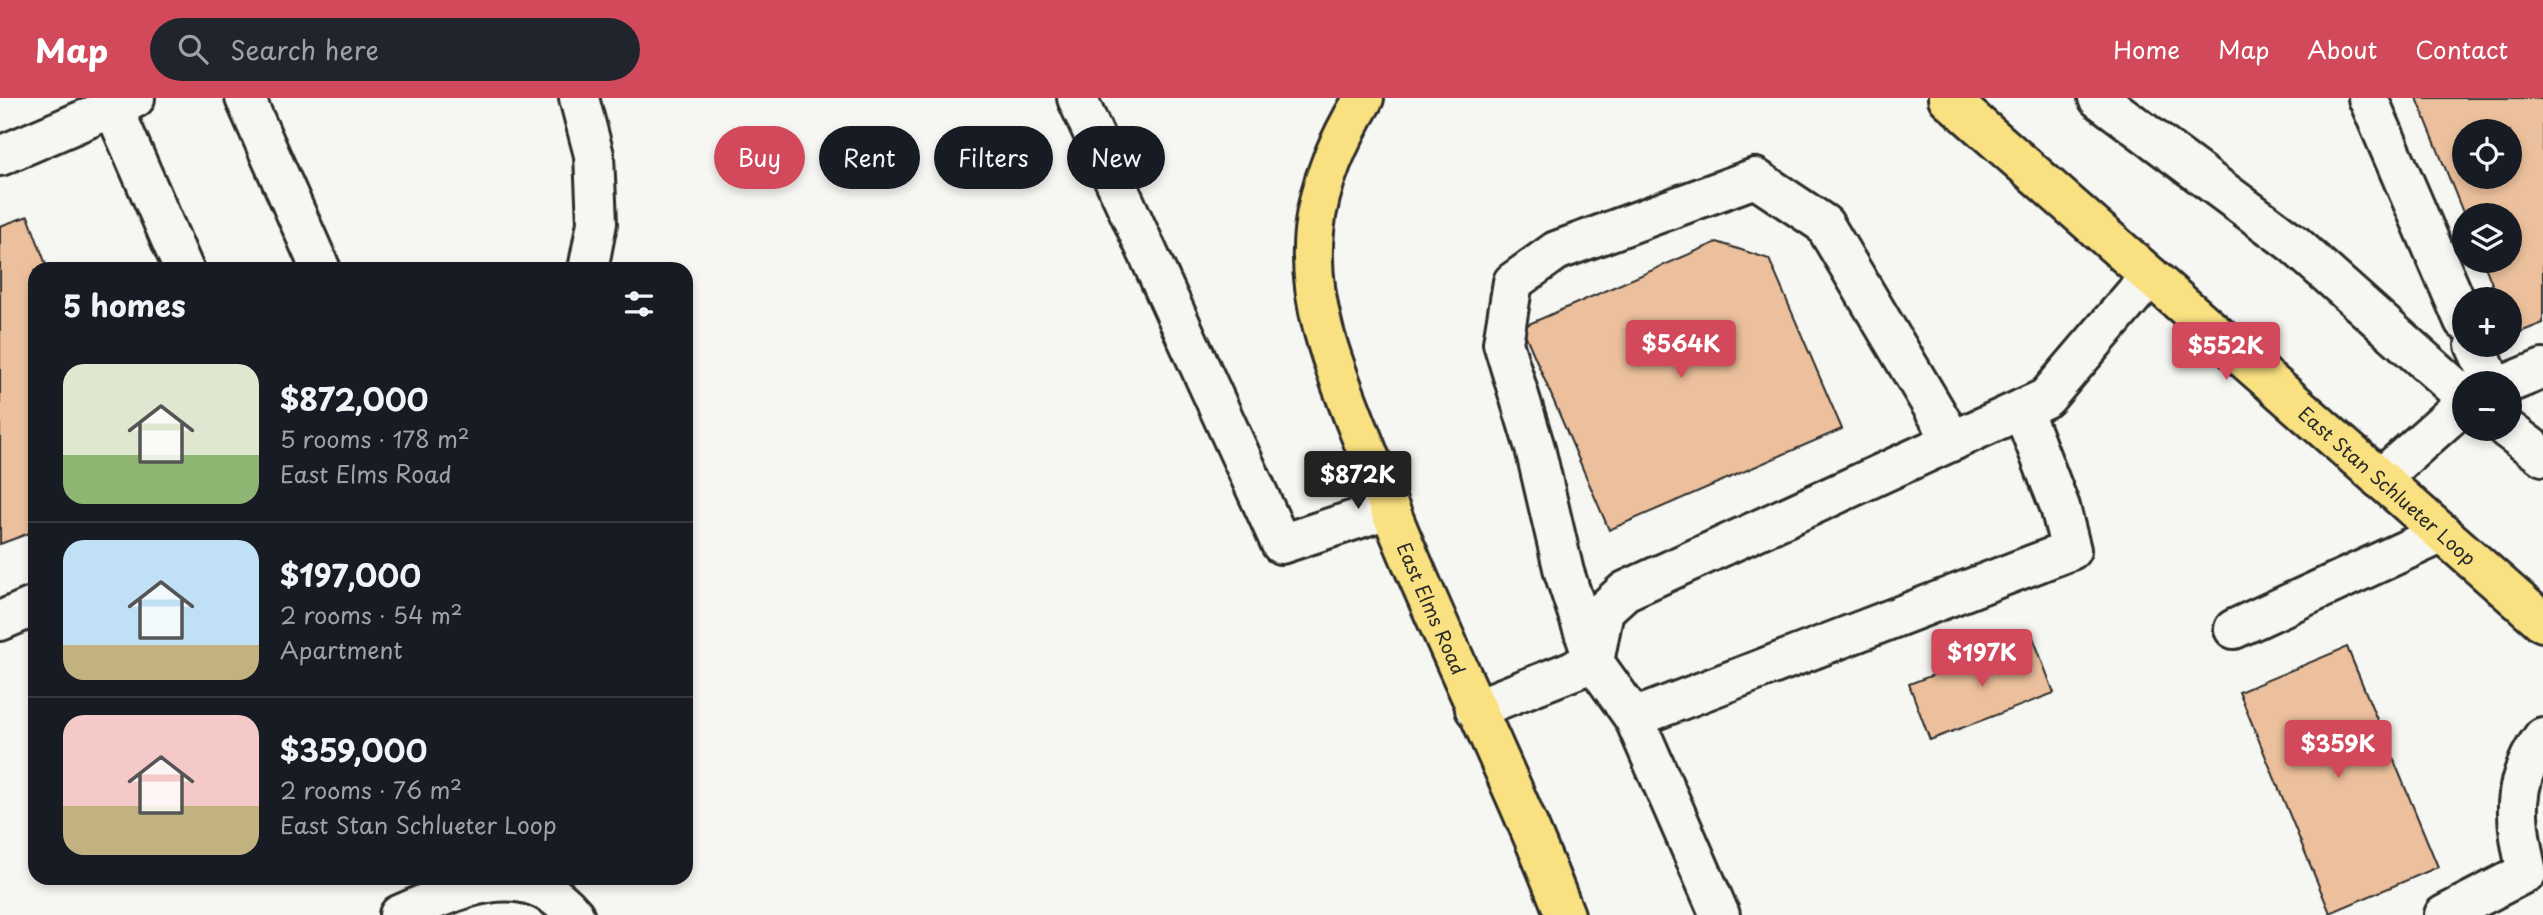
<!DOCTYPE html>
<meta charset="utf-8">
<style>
:root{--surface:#171b24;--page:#20242c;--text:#f1f3f6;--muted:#9ea1a6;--line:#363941;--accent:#d1495b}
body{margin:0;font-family:"Playpen Sans",sans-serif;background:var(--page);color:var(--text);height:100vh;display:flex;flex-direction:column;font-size:26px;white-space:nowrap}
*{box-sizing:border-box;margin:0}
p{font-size:23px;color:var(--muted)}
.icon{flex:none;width:38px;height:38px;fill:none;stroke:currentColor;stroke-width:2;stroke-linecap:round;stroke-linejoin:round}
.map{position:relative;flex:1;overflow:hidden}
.panel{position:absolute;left:28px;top:164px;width:665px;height:623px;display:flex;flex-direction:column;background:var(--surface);border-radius:21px;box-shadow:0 4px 10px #0003}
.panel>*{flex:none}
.guide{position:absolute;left:714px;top:28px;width:665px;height:63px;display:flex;gap:14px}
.controls{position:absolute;left:2452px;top:21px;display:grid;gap:14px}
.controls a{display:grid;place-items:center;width:70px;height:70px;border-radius:50%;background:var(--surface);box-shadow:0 4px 10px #0003;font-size:35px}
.price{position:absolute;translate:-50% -60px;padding:0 16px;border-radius:7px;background:var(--accent);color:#fff;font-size:23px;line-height:46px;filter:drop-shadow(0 2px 4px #0008)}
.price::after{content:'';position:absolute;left:50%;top:42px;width:21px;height:16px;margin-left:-10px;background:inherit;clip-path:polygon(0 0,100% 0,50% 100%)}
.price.on{background:#222;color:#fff}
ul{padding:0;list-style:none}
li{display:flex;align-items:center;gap:21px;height:175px;padding:0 35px}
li+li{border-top:2px solid var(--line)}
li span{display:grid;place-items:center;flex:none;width:196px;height:140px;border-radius:21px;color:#555}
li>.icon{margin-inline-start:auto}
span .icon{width:84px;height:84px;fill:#fffc;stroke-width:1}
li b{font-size:30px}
h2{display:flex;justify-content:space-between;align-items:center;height:84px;padding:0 35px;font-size:30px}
.chip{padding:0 24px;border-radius:32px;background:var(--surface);box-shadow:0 4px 10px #0003;font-size:24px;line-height:63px}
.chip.on{background:var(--accent);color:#fff}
header{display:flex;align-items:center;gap:42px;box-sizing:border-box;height:98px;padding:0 35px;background:var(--accent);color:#fff}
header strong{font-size:33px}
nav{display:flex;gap:38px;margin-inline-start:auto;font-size:24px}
.search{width:490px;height:63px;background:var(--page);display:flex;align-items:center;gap:18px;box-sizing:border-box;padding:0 24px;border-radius:38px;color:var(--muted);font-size:26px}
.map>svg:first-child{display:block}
.building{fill:#ecc09c;stroke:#2b2b2b;stroke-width:2;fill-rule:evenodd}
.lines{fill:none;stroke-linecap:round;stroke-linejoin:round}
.minor-casing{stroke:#2b2b2b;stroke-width:44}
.major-casing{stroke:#2b2b2b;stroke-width:44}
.minor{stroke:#f6f6f2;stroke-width:38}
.major{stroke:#f9e181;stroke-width:38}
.labels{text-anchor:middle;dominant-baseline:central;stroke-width:5;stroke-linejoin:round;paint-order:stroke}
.street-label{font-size:19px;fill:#2b2b2b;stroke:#f6f6f2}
</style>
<header>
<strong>Map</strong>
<div class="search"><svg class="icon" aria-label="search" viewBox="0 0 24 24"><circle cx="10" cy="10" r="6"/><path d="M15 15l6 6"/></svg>Search here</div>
<nav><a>Home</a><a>Map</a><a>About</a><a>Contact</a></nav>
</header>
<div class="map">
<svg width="2543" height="817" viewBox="0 0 2543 817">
<rect width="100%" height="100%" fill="#f6f6f2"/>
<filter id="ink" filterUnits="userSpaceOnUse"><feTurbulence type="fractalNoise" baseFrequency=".0143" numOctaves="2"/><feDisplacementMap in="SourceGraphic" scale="14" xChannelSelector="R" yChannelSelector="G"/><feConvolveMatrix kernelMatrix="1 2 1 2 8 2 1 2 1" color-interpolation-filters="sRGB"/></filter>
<g filter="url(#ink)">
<g class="building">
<path d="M 2417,0 L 2543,0 L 2543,225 L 2513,237 L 2510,229 L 2510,201 L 2498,201 L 2483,163 L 2510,163 L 2510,117 L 2464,117 ZM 2464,33 L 2510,33 L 2510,79 L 2464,79 Z"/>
<polygon points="28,118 48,172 35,172 35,433 0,446 0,128"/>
<polygon points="1717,144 1769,161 1842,331 1609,432 1522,229"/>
<polygon points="2033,539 2054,595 1930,642 1909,586"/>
<polygon points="2347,549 2438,769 2330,815 2239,594"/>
</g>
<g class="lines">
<g class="minor-casing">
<g id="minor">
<polyline points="245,0 321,172"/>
<polyline points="579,0 594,57 597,125 588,172"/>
<polyline points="1077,0 1281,446 1388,411"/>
<polyline points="2098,0 2294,146 2464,298"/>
<polyline points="2368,0 2464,223"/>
<polyline points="113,9 184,172"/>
<polyline points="0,58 135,0"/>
<polyline points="2475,247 2492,285"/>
<polyline points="2509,285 2543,271"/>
<polyline points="2507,331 2543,358"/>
<polyline points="2380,381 2464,306"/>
<polyline points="0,523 35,508"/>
<polyline points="2234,531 2443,435"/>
<polyline points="1475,611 1594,564 1604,512 1625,493 2046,300 2150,178"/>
<polyline points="1634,620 2071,452 2060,409 2022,311"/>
<path d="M 399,817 C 457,792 524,756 574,817"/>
<polyline points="1720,817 1634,620 1594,564 1564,474 1535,350 1503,245 1513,184 1556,153 1755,80 1824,126 1953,343"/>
<path d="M 2444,817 L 2527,774 C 2515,722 2510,684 2543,639"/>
</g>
</g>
<g class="major-casing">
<g id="major">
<path id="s1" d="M 1364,0 C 1339,42 1319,84 1314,133 C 1306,211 1340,283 1367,353 C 1426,511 1504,660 1565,817"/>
<path id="s2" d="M 1948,0 L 2543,524"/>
</g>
</g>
<use href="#minor" class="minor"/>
<use href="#major" class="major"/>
</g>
</g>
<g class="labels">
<g class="street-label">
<text stroke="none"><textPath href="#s2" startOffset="586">East Stan Schlueter Loop</textPath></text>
<text stroke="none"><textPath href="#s1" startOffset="542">East Elms Road</textPath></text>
</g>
</g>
</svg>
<div class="controls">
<a><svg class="icon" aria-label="locate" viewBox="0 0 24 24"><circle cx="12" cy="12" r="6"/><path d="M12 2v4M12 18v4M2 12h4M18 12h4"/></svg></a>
<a><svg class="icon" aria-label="layers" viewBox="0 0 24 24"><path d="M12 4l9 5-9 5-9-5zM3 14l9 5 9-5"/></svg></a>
<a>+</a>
<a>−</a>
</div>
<b class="price" style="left:1681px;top:282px">$564K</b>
<b class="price" style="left:2226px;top:284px">$552K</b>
<b class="price on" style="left:1358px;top:413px">$872K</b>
<b class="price" style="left:1982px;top:591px">$197K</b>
<b class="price" style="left:2338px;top:682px">$359K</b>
<div class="guide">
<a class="chip on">Buy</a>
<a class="chip">Rent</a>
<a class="chip">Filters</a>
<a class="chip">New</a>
</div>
<section class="panel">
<h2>5 homes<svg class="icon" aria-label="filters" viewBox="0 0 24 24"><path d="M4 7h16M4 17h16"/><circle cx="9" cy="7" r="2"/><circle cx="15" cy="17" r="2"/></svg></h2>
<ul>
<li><span style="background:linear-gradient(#dfe7d0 65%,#8fb573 0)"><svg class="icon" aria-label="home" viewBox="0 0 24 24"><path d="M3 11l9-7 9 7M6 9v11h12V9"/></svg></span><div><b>$872,000</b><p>5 rooms · 178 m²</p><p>East Elms Road</p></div></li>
<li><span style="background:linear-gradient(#bfe0f5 75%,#c2b280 0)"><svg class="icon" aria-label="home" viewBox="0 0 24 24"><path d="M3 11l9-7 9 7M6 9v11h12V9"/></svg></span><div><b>$197,000</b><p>2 rooms · 54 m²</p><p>Apartment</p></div></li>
<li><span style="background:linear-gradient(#f6c9c9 65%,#c2b280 0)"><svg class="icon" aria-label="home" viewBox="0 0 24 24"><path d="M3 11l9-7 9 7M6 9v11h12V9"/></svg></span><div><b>$359,000</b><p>2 rooms · 76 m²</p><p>East Stan Schlueter Loop</p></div></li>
</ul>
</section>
</div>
